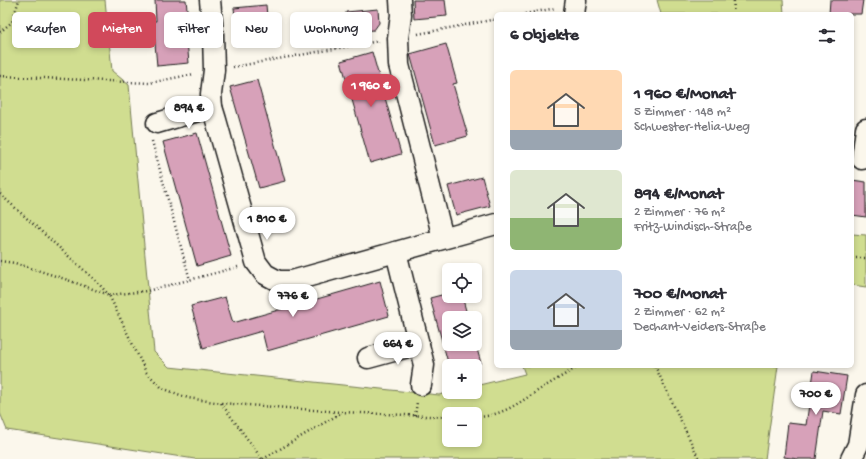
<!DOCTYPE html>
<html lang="de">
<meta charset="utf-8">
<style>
:root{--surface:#fff;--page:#f7f7f7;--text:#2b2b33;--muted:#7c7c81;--accent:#d1495b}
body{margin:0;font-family:"Gochi Hand",sans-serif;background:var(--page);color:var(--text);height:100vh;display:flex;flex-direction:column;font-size:15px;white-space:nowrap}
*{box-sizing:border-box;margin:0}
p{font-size:13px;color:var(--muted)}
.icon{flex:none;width:22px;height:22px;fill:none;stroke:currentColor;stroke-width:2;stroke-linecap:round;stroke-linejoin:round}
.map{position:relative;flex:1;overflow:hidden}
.drawer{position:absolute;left:494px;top:12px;width:360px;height:356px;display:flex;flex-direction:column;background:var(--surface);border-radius:6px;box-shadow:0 2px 6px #0003}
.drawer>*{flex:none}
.banner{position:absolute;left:12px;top:12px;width:380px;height:36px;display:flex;gap:8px}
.fabs{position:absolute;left:442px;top:263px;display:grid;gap:8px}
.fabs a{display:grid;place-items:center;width:40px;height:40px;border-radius:6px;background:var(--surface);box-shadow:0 2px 6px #0003;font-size:20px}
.price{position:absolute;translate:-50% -34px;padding:0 9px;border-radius:14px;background:#fff;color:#222;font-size:13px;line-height:26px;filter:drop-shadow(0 1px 2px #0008)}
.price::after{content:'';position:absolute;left:50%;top:24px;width:12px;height:9px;margin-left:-6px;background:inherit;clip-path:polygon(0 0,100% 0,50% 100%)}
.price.selected{background:var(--accent);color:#fff}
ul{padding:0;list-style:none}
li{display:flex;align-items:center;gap:12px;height:100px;padding:0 16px}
li span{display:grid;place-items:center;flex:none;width:112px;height:80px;border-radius:6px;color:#555}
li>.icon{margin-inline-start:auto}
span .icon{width:48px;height:48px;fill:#fffc;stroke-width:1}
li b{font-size:17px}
h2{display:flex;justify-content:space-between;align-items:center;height:48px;padding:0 16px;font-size:17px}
.chip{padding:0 14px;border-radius:6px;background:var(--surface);box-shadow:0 2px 6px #0003;font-size:14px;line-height:36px}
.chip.selected{background:var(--accent);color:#fff}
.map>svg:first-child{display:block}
.green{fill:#d0dd90;stroke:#767c56;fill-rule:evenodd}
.building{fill:#d7a1b9;stroke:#1c1c1c}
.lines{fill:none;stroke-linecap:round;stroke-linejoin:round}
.street-casing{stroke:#1c1c1c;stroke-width:23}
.path{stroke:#1c1c1c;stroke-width:2.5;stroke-dasharray:1 3;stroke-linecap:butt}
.street{stroke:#fbf7ec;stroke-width:20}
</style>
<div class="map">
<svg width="866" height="459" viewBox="0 0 866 459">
<rect width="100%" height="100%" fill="#fbf7ec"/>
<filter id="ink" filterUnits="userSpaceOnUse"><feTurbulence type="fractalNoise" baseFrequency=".025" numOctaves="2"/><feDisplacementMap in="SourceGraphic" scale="8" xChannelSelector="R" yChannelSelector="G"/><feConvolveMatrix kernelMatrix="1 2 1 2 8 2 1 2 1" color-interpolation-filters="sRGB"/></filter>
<g filter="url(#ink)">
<g class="green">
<path d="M 0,0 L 105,0 L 112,71 L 129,85 L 154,352 L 169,367 L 439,395 L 451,392 L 475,392 L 475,386 L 525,374 L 522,366 L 778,366 L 765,459 L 195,459 L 7,430 L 0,413 ZM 449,414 L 475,414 L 475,440 L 449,440 Z"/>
<polygon points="657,0 783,0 784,14 661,14"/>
<polygon points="852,234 866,235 866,287 852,285"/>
</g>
<g class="building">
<polygon points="155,0 186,0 188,18 185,18 189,63 157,66 153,21 156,21"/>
<polygon points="413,0 445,0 447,16 414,19"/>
<polygon points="830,0 863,0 861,14 829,14"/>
<polygon points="266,5 269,38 238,41 234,8"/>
<polygon points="378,9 379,23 374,30 348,32 346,12"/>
<polygon points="446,44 457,83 453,84 468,136 435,145 410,54"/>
<polygon points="372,52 401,154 370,163 341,61"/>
<polygon points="257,80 285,181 259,188 230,87"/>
<polygon points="197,133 231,256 197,266 163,142"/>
<polygon points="482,177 490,206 456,215 448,186"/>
<polygon points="852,180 866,182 866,217 852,215"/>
<polygon points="380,281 389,316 267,351 262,331 203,348 191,306 225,297 233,323"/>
<polygon points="449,293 449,296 462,296 468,318 449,318 449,344 475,344 475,342 481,363 470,366 449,366 430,298"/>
<polygon points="814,371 847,376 841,414 823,411 816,459 798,459 784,457 788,423 806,425"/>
</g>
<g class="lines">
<g class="street-casing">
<g id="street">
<polyline points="210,0 213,34 214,70 211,94 212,107 216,120 256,262 265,274 278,281 292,281 496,224"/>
<polyline points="400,0 401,15 398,38 399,65 443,238"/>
<polyline points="574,14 576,0"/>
<polyline points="157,123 212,107"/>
<polyline points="862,159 866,129"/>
<polyline points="396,252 424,365 421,385"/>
<polyline points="368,358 419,344"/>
<polyline points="851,459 858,445 866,395"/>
</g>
</g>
<g class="path">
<polyline points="525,14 556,8"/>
<polyline points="733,14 734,0"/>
<polyline points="0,32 12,22 19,0"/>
<polyline points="418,34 496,19"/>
<polyline points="233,67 379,41"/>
<polyline points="0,76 149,83 194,74"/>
<polyline points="152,141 190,280"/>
<polyline points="0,194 96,281 109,295 147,291 238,267"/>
<polyline points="852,258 866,258"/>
<polyline points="0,261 15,263 65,279 109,295 146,372 162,388 188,398 221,403 341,412 449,417"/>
<polyline points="655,366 699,459"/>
<polyline points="221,403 262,459"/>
<polyline points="415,416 417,402"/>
<path d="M 475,417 C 500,417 519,403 539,390 C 552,382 566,374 579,366"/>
<polyline points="263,459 341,413"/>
</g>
<use href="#street" class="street"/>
</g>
</g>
</svg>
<div class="fabs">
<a><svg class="icon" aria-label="locate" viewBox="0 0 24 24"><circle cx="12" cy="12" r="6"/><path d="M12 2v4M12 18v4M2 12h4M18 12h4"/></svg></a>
<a><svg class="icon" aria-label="layers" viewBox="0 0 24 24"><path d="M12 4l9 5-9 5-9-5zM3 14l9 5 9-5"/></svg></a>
<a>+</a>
<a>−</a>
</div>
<b class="price selected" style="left:371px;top:108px">1 960 €</b>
<b class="price" style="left:189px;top:130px">894 €</b>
<b class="price" style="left:267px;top:241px">1 810 €</b>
<b class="price" style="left:293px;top:318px">776 €</b>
<b class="price" style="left:398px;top:366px">664 €</b>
<b class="price" style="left:816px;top:416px">700 €</b>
<div class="banner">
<a class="chip">Kaufen</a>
<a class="chip selected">Mieten</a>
<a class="chip">Filter</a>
<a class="chip">Neu</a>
<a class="chip">Wohnung</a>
</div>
<section class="drawer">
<h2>6 Objekte<svg class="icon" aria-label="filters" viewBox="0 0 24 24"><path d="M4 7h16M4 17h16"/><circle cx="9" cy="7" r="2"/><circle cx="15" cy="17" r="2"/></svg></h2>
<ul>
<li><span style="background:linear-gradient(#ffd9b3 75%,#9aa5b1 0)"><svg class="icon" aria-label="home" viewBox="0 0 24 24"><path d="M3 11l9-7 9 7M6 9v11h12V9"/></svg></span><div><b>1 960 €/Monat</b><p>5 Zimmer · 148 m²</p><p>Schwester-Helia-Weg</p></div></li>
<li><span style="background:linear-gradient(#dfe7d0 60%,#8fb573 0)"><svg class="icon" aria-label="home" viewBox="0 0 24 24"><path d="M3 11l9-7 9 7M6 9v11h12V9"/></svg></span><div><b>894 €/Monat</b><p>2 Zimmer · 76 m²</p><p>Fritz-Windisch-Straße</p></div></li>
<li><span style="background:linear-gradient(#c9d6e8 75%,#9aa5b1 0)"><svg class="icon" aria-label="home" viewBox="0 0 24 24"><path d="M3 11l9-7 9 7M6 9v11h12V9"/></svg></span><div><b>700 €/Monat</b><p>2 Zimmer · 62 m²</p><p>Dechant-Veiders-Straße</p></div></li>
</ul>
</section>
</div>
